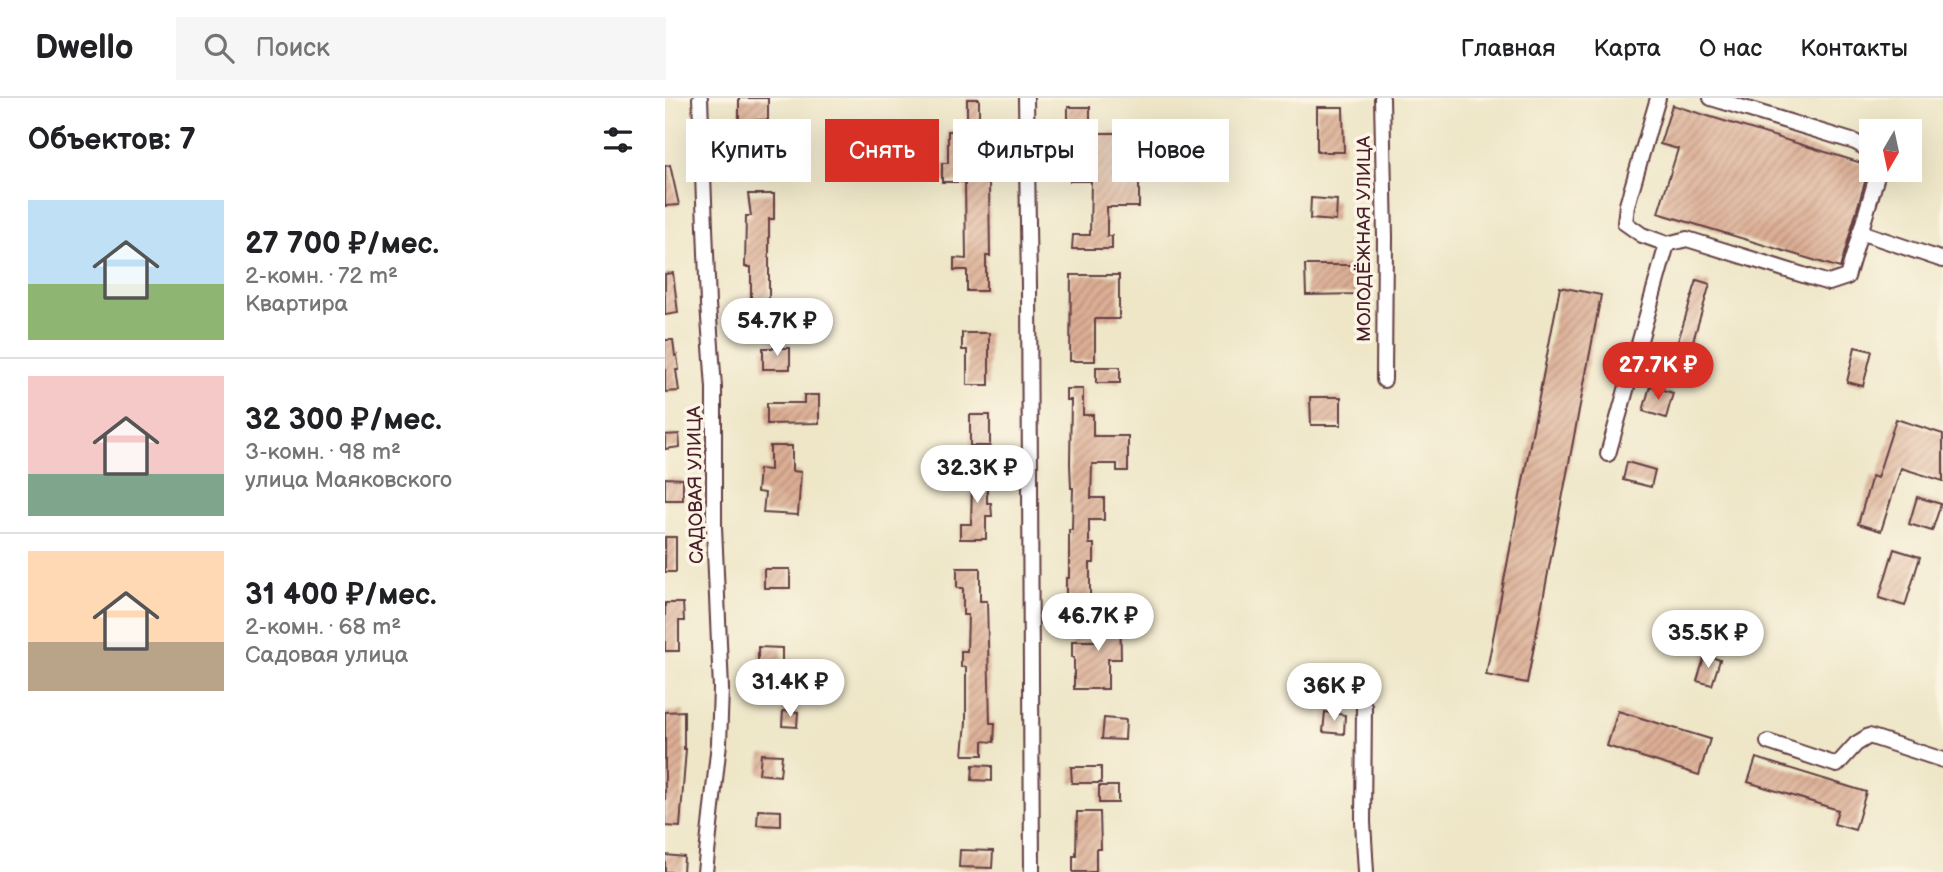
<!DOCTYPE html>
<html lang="ru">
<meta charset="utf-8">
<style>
:root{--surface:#fff;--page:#f6f6f6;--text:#202124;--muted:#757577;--line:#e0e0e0;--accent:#d93025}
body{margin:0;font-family:"Balsamiq Sans",sans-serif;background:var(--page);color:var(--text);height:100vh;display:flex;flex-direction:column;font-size:26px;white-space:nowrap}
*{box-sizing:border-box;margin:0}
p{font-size:23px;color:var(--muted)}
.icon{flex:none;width:38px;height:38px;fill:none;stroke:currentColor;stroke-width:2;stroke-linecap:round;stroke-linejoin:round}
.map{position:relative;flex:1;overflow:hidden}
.panel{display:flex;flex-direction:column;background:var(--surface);width:665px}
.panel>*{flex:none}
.hud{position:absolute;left:21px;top:21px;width:665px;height:63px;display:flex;gap:14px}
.needle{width:46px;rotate:189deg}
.buttons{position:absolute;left:1194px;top:21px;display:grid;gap:14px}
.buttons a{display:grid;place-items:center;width:63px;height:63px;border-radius:0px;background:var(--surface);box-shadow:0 7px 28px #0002;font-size:35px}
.price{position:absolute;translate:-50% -60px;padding:0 16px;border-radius:24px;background:#fff;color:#222;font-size:23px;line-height:46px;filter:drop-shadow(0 2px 4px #0008)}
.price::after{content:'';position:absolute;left:50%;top:42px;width:21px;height:16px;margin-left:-10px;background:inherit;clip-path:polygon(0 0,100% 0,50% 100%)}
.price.current{background:var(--accent);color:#fff}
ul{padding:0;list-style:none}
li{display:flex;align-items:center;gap:21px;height:175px;padding:0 28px}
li+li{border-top:2px solid var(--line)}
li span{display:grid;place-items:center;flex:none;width:196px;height:140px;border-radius:0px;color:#555}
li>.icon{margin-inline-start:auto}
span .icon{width:84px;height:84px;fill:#fffc;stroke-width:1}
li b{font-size:30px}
h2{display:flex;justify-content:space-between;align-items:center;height:84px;padding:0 28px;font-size:30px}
.tag{padding:0 24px;border-radius:0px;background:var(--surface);box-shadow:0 7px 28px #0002;font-size:24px;line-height:63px}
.tag.current{background:var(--accent);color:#fff}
header{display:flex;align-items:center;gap:42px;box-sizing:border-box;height:98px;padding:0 35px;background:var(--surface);border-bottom:2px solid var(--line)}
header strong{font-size:33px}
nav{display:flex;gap:38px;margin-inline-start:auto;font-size:24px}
.search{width:490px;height:63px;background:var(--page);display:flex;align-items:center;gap:18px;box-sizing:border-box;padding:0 24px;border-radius:0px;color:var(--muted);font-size:26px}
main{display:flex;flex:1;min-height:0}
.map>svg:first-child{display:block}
.building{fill:url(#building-hatch)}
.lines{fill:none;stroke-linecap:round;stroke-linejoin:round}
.minor-casing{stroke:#633d42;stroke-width:18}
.minor{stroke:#fff;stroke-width:14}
.labels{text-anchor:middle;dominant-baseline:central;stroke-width:7;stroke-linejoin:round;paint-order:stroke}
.street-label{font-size:19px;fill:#4a1f2b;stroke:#fcf5e5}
</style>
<header>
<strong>Dwello</strong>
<div class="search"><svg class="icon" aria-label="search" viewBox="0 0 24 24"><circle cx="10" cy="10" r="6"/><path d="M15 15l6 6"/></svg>Поиск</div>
<nav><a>Главная</a><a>Карта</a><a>О нас</a><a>Контакты</a></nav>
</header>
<main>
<section class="panel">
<h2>Объектов: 7<svg class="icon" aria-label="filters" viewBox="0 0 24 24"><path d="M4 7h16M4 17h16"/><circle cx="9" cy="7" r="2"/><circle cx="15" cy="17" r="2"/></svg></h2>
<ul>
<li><span style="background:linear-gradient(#bfe0f5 60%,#8fb573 0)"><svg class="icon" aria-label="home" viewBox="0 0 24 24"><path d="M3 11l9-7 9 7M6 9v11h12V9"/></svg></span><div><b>27 700 ₽/мес.</b><p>2-комн. · 72 m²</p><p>Квартира</p></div></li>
<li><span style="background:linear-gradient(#f6c9c9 70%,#7fa58c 0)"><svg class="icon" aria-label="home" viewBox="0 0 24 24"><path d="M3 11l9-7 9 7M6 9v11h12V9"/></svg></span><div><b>32 300 ₽/мес.</b><p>3-комн. · 98 m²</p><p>улица Маяковского</p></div></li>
<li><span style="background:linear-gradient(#ffd9b3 65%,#b9a48a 0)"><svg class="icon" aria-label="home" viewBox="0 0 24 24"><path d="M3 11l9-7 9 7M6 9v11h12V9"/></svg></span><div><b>31 400 ₽/мес.</b><p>2-комн. · 68 m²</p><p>Садовая улица</p></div></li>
</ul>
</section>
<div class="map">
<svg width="1278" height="774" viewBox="0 0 1278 774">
<defs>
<pattern id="building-hatch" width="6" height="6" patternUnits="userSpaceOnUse" patternTransform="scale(1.75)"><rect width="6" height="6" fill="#dcae94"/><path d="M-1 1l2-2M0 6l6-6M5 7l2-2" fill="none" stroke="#b48d79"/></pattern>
</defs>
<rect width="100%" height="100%" fill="#fcf5e5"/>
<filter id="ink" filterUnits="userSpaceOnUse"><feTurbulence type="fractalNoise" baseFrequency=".0143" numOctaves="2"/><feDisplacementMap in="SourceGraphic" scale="14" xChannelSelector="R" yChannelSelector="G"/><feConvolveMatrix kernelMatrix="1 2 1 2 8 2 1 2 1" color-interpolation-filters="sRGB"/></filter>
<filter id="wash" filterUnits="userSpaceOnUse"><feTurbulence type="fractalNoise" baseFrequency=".00686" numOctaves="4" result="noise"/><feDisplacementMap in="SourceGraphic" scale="28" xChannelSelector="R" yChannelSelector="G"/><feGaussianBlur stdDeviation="1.57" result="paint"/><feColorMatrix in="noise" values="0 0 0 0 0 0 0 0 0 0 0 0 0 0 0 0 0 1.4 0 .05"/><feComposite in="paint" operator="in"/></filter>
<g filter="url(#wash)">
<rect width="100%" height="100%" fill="#eee6c7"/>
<g id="blocks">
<g class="building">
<rect x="74" y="0" width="29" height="22"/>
<polygon points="302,1 314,1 314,25 325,25 326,84 324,84 325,158 321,158 321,193 302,193 302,172 289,172 289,160 301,161 300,84 277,84 277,65 283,65 283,33 302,33"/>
<polygon points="1007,7 1203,67 1202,77 1175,170 993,115 1013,51 995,46"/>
<polygon points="403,9 425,9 425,35 453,35 453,62 474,62 474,109 442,109 442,138 447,138 447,151 407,151 408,137 425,137 426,83 405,83 405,65 414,65 414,23 403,23"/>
<polygon points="652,9 678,9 679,54 652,54"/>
<rect x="76" y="50" width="20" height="17"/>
<polygon points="5,67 14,107 0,108 0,68"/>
<polygon points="83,96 109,96 109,121 104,121 104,224 80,224 80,206 86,206 86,169 80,169 81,118 86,118"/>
<polygon points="646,100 672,102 671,123 645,121"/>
<polygon points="640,167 696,167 696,196 641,197"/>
<polygon points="8,175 13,215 0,217 0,176"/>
<polygon points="406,177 454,177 454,221 430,221 430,263 405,263"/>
<polygon points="1032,182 1045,186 1022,263 1008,259"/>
<polygon points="895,189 936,197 862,585 821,577"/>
<polygon points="297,235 324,235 324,287 302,287 302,252 297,252"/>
<polygon points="0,242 8,242 10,258 12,257 14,272 11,272 14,293 0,294"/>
<polygon points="1190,249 1207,253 1198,288 1182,284"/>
<rect x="98" y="250" width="27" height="21"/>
<rect x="431" y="269" width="24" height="16"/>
<polygon points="985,288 1008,295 1001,320 978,313"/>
<polygon points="401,291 418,291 418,317 428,317 428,338 463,338 463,373 452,373 452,366 427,366 426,400 439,400 439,422 424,422 424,446 429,446 429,465 425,465 425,518 406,518 406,498 401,498 401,480 404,480 404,432 407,432 408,390 406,390 405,366 406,302 401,302"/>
<polygon points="139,297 154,297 154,325 102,326 102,305 139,305"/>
<polygon points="645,299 676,299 676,327 646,327"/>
<rect x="305" y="317" width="20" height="31"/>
<polygon points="1231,321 1278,336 1278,383 1236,370 1216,433 1193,426 1207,378 1212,380"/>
<polygon points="14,336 15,349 0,351 0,337"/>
<polygon points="105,348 127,348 127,373 136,374 133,417 98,415 100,395 92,394 94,371 105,372"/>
<polygon points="962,364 990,372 986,389 958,382"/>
<polygon points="300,371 322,371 322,405 326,405 327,418 321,418 321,441 295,441 295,426 306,426 307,386 300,386"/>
<polygon points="0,380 18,381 18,402 0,402"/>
<polygon points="1252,399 1276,406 1267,433 1244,426"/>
<rect x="0" y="439" width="11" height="35"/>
<polygon points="1229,451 1255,459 1240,508 1214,500"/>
<polygon points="292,470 315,470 315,503 322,503 325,625 330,625 329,644 318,643 318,657 298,657 301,624 301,569 296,569 296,553 302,553 303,517 298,517 298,490 292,490"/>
<rect x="99" y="471" width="26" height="19"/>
<polygon points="0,505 18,505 19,523 14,523 14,553 0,553"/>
<polygon points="435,509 455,509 456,561 443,561 443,591 409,591 409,559 407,559 407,543 435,543"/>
<polygon points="93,549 117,550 117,576 123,576 123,600 98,599 99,568 93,568"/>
<polygon points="1040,557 1055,562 1047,587 1032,583"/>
<polygon points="19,613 19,651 21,651 15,729 0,728 0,614"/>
<polygon points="118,613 133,614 132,629 117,628"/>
<polygon points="953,613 1045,641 1034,677 942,648"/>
<polygon points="660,614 680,617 679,636 658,634"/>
<polygon points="439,620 461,622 460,642 437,641"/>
<polygon points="96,656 117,657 115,678 94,676"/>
<polygon points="1091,660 1201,694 1190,732 1169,726 1173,712 1083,684"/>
<polygon points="308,667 327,668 327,683 307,682"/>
<polygon points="406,669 436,669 436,685 407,685"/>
<rect x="434" y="688" width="19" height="17"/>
<polygon points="93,712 116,713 116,728 92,727"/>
<polygon points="412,714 435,714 436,751 431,751 431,774 408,774 408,758 411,758"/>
<polygon points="295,752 328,753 327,770 294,769"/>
<polygon points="0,757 19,759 18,774 0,774"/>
</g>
</g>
</g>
<g filter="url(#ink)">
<use href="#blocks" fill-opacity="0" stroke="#633d42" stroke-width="2"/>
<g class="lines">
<g class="minor-casing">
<g id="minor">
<polyline points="35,0 43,206 49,290 49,429 56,591 54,645 40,774"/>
<polyline points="361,0 364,188 367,774"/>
<polyline points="717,0 720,139 719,282"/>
<polyline points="993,0 962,107 960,125 977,137 1002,146 1022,141 1164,185 1182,179 1212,78 1211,72"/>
<polyline points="1046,0 1190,44 1206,53"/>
<polyline points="1195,134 1278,162"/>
<polyline points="943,356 1002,146"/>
<polyline points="699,608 698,724 701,774"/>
<polyline points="1103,644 1172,667 1191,646 1204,638 1278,662"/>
</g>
</g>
<use href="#minor" class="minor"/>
</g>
</g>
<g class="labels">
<g class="street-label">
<text transform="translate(699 141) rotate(-90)">МОЛОДЁЖНАЯ УЛИЦА</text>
<text transform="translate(31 387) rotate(-91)">САДОВАЯ УЛИЦА</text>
</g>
</g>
</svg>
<div class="buttons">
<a><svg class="needle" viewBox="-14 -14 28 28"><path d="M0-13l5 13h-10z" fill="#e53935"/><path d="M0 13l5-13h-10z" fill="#757577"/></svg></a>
</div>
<b class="price" style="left:112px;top:260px">54.7K ₽</b>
<b class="price current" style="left:993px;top:304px">27.7K ₽</b>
<b class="price" style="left:312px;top:407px">32.3K ₽</b>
<b class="price" style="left:433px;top:555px">46.7K ₽</b>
<b class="price" style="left:1043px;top:572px">35.5K ₽</b>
<b class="price" style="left:125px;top:621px">31.4K ₽</b>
<b class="price" style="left:669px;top:625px">36K ₽</b>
<div class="hud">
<a class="tag">Купить</a>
<a class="tag current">Снять</a>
<a class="tag">Фильтры</a>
<a class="tag">Новое</a>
</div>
</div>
</main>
